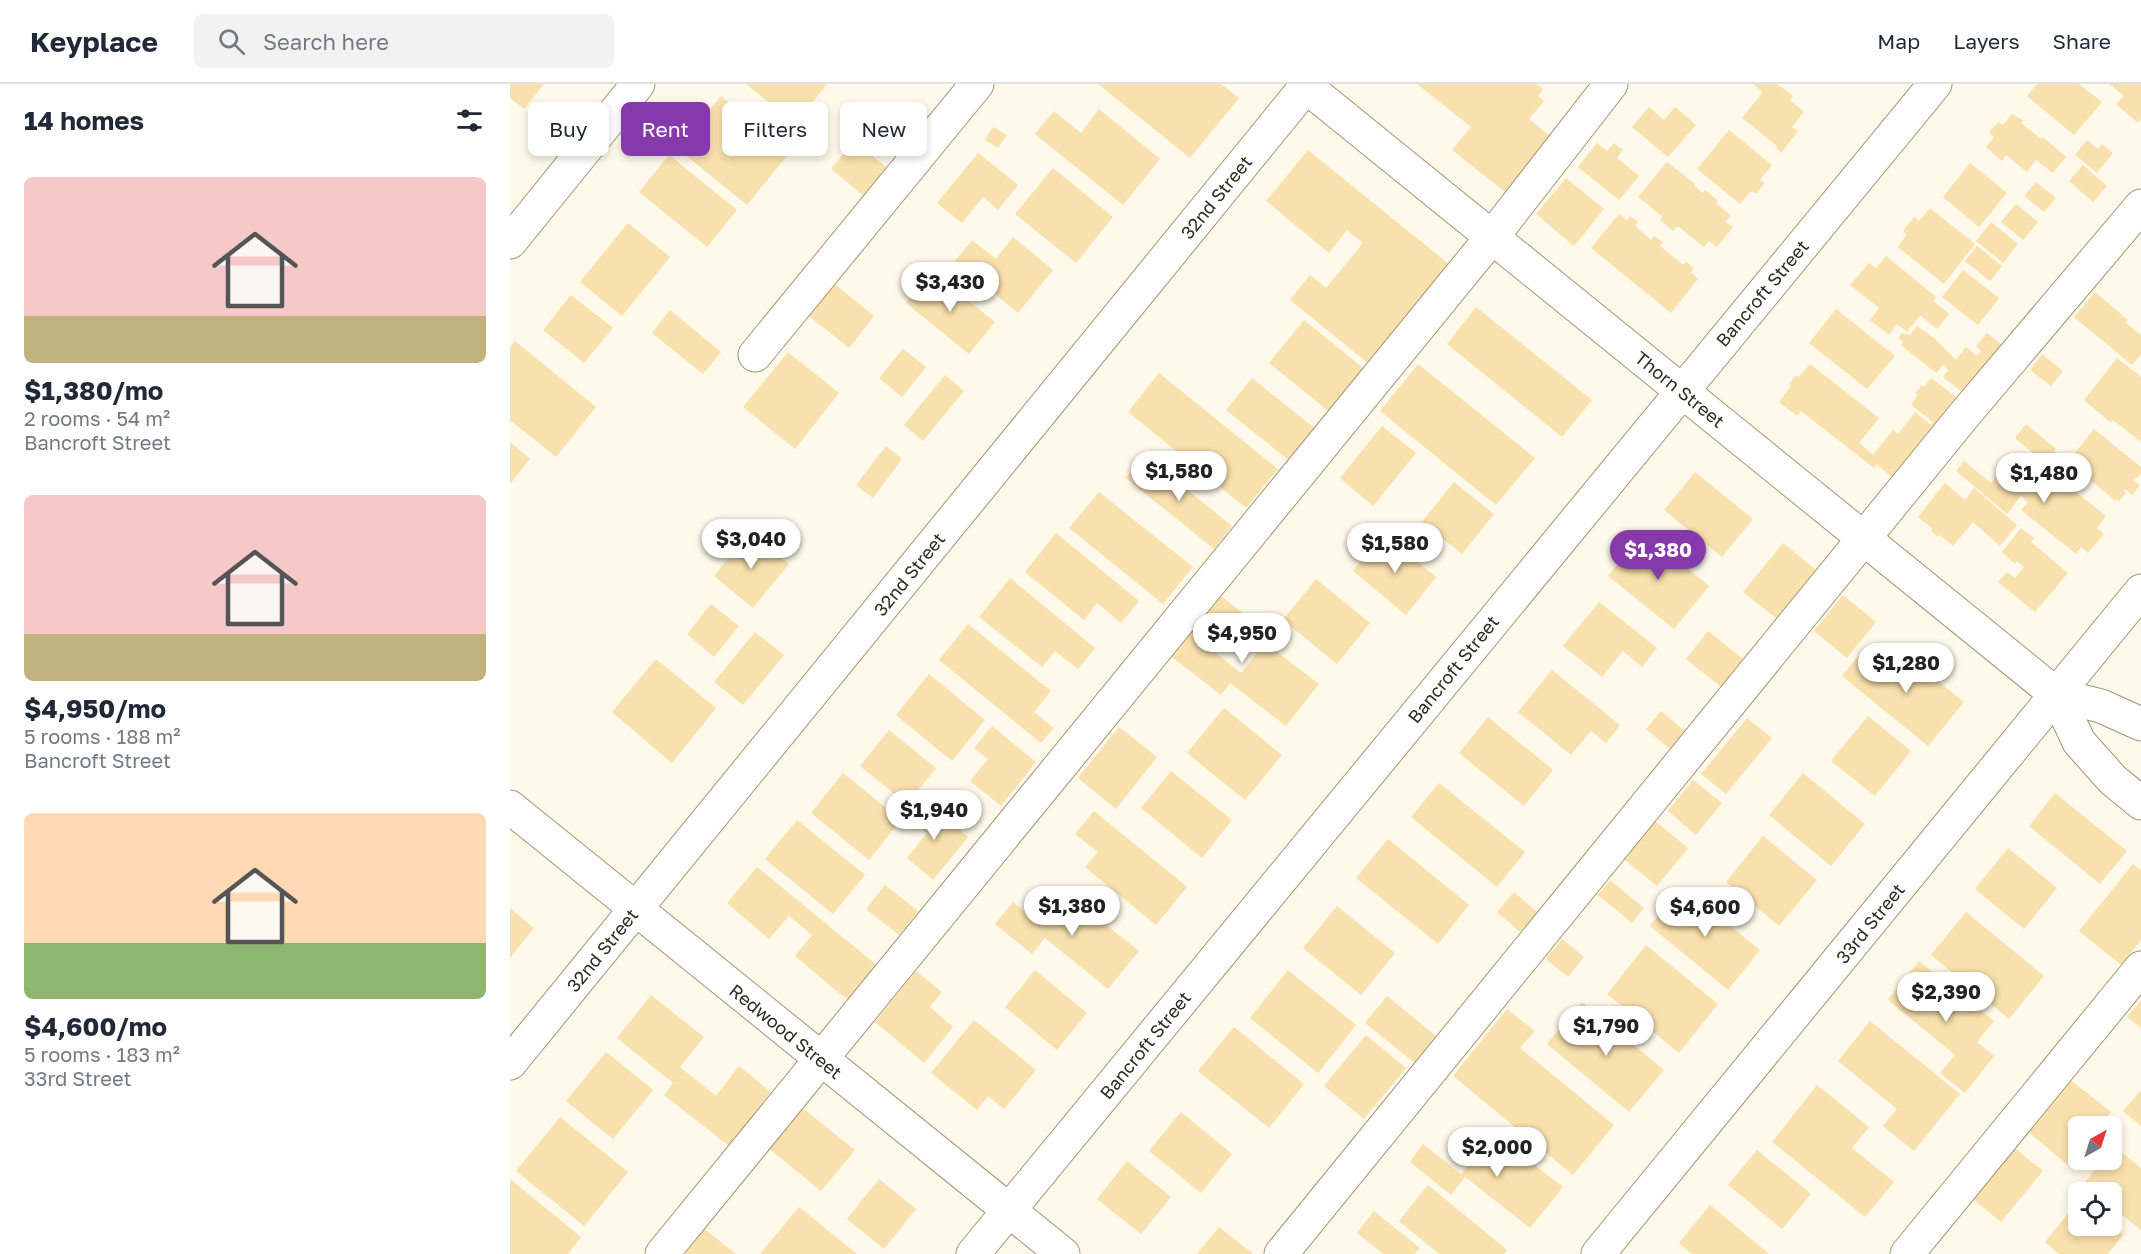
<!DOCTYPE html>
<meta charset="utf-8">
<style>
:root{--surface:#fff;--page:#f2f2f3;--text:#1f2937;--muted:#747a83;--line:#e0e1e3;--accent:#8539aa}
body{margin:0;font-family:"Golos Text",sans-serif;background:var(--page);color:var(--text);height:100vh;display:flex;flex-direction:column;font-size:22px;white-space:nowrap}
*{box-sizing:border-box;margin:0}
p{font-size:20px;color:var(--muted)}
.icon{flex:none;width:33px;height:33px;fill:none;stroke:currentColor;stroke-width:2;stroke-linecap:round;stroke-linejoin:round}
.map{position:relative;flex:1;overflow:hidden}
.details{display:flex;flex-direction:column;background:var(--surface);width:510px}
.details>*{flex:none}
.top-card{position:absolute;left:18px;top:18px;width:570px;height:54px;display:flex;gap:12px}
.needle{width:39px;rotate:39deg}
.buttons{position:absolute;left:1558px;top:1032px;display:grid;gap:12px}
.buttons a{display:grid;place-items:center;width:54px;height:54px;border-radius:9px;background:var(--surface);box-shadow:0 3px 9px #0003;font-size:30px}
.price{position:absolute;translate:-50% -51px;padding:0 14px;border-radius:21px;background:#fff;color:#222;font-size:20px;line-height:39px;filter:drop-shadow(0 2px 3px #0008)}
.price::after{content:'';position:absolute;left:50%;top:36px;width:18px;height:14px;margin-left:-9px;background:inherit;clip-path:polygon(0 0,100% 0,50% 100%)}
.price.active{background:var(--accent);color:#fff}
ul{padding:0;list-style:none}
li{display:grid;align-content:center;gap:12px;height:318px;padding:0 24px}
li span{display:grid;place-items:center;height:186px;border-radius:9px;color:#555}
li>.icon{margin-inline-start:auto}
span .icon{width:108px;height:108px;fill:#fffc;stroke-width:1}
li b{font-size:26px}
h2{display:flex;justify-content:space-between;align-items:center;height:72px;padding:0 24px;font-size:26px}
.pill{padding:0 21px;border-radius:9px;background:var(--surface);box-shadow:0 3px 9px #0003;font-size:21px;line-height:54px}
.pill.active{background:var(--accent);color:#fff}
header{display:flex;align-items:center;gap:36px;box-sizing:border-box;height:84px;padding:0 30px;background:var(--surface);border-bottom:2px solid var(--line)}
header strong{font-size:28px}
nav{display:flex;gap:33px;margin-inline-start:auto;font-size:21px}
.search{width:420px;height:54px;background:var(--page);display:flex;align-items:center;gap:15px;box-sizing:border-box;padding:0 21px;border-radius:9px;color:var(--muted);font-size:22px}
main{display:flex;flex:1;min-height:0}
.map>svg:first-child{display:block}
.building{fill:#f9e1ad}
.lines{fill:none;stroke-linecap:round;stroke-linejoin:round}
.minor-casing{stroke:#a49675;stroke-width:35}
.minor{stroke:#fff;stroke-width:33}
.labels{text-anchor:middle;dominant-baseline:central;stroke-width:4.5;stroke-linejoin:round;paint-order:stroke}
.street-label{font-size:18px;fill:#312b1e;stroke:#fff}
</style>
<header>
<strong>Keyplace</strong>
<div class="search"><svg class="icon" aria-label="search" viewBox="0 0 24 24"><circle cx="10" cy="10" r="6"/><path d="M15 15l6 6"/></svg>Search here</div>
<nav><a>Map</a><a>Layers</a><a>Share</a></nav>
</header>
<main>
<section class="details">
<h2>14 homes<svg class="icon" aria-label="filters" viewBox="0 0 24 24"><path d="M4 7h16M4 17h16"/><circle cx="9" cy="7" r="2"/><circle cx="15" cy="17" r="2"/></svg></h2>
<ul>
<li><span style="background:linear-gradient(#f6c9c9 75%,#c2b280 0)"><svg class="icon" aria-label="home" viewBox="0 0 24 24"><path d="M3 11l9-7 9 7M6 9v11h12V9"/></svg></span><div><b>$1,380/mo</b><p>2 rooms · 54 m²</p><p>Bancroft Street</p></div></li>
<li><span style="background:linear-gradient(#f6c9c9 75%,#c2b280 0)"><svg class="icon" aria-label="home" viewBox="0 0 24 24"><path d="M3 11l9-7 9 7M6 9v11h12V9"/></svg></span><div><b>$4,950/mo</b><p>5 rooms · 188 m²</p><p>Bancroft Street</p></div></li>
<li><span style="background:linear-gradient(#ffd9b3 70%,#8fb573 0)"><svg class="icon" aria-label="home" viewBox="0 0 24 24"><path d="M3 11l9-7 9 7M6 9v11h12V9"/></svg></span><div><b>$4,600/mo</b><p>5 rooms · 183 m²</p><p>33rd Street</p></div></li>
</ul>
</section>
<div class="map">
<svg width="1631" height="1170" viewBox="0 0 1631 1170">
<rect width="100%" height="100%" fill="#fff9eb"/>
<g class="building">
<polygon points="0,0 34,0 14,25 0,14"/>
<polygon points="236,0 317,0 285,40"/>
<polygon points="588,0 711,0 729,14 680,74"/>
<polygon points="907,0 1026,0 1033,5 1028,12 1034,17 1019,35 1049,59 1004,115 942,66 961,43"/>
<polygon points="1243,0 1267,0 1283,12 1280,16 1294,28 1282,43 1288,47 1271,69 1266,64 1267,62 1232,34 1253,8"/>
<polygon points="1527,0 1569,0 1592,18 1564,51 1517,12"/>
<polygon points="1599,0 1631,0 1631,35 1628,39 1606,20 1614,12"/>
<polygon points="211,12 280,68 237,121 168,65"/>
<polygon points="1139,23 1154,36 1165,23 1186,41 1158,73 1122,43"/>
<polygon points="589,25 650,75 613,121 525,50 544,27 571,49"/>
<polygon points="1502,30 1513,36 1511,39 1531,55 1533,53 1556,73 1543,89 1526,76 1517,88 1496,71 1492,77 1476,63 1484,53 1479,48 1488,38 1493,41"/>
<polygon points="483,43 497,51 488,64 475,56"/>
<polygon points="1219,46 1262,81 1250,96 1255,99 1246,110 1241,107 1230,120 1187,85"/>
<polygon points="1577,56 1588,65 1592,60 1603,69 1587,89 1565,71"/>
<polygon points="344,57 377,84 354,112 321,85"/>
<polygon points="1087,59 1097,67 1104,59 1113,66 1107,74 1129,92 1109,116 1068,83"/>
<polygon points="798,66 940,181 859,280 780,216 800,191 816,204 853,159 837,146 819,169 756,117"/>
<polygon points="468,69 508,101 488,126 473,113 452,139 427,119"/>
<polygon points="159,71 227,126 197,163 129,108"/>
<polygon points="1157,78 1185,100 1184,101 1192,109 1195,106 1208,117 1206,119 1221,132 1215,138 1223,143 1207,163 1199,157 1194,163 1168,142 1163,147 1150,136 1153,133 1128,113"/>
<polygon points="1460,79 1497,109 1469,143 1433,113"/>
<polygon points="1573,81 1597,102 1583,118 1559,97"/>
<polygon points="543,84 603,133 566,179 505,130"/>
<polygon points="1056,94 1094,125 1064,162 1026,130"/>
<polygon points="1526,98 1546,114 1534,128 1514,112"/>
<polygon points="1506,120 1528,138 1513,156 1491,138"/>
<polygon points="1420,124 1465,160 1434,200 1388,163 1397,150 1393,147 1404,133 1409,137"/>
<polygon points="1109,130 1117,136 1120,132 1128,138 1125,142 1141,156 1144,152 1153,158 1150,162 1173,181 1176,178 1184,184 1181,188 1188,195 1161,229 1081,164"/>
<polygon points="1481,138 1508,160 1493,179 1466,157"/>
<polygon points="118,139 160,173 112,232 70,198"/>
<polygon points="503,153 543,186 508,229 445,177 462,156 486,175"/>
<polygon points="1467,162 1492,182 1480,197 1455,177"/>
<polygon points="1376,172 1426,213 1423,217 1439,230 1427,245 1410,231 1397,248 1387,240 1379,251 1360,236 1369,224 1340,201 1359,179 1366,184"/>
<polygon points="1453,186 1489,214 1468,241 1432,213"/>
<polygon points="421,187 485,238 459,270 396,219"/>
<polygon points="321,197 364,232 339,264 295,229"/>
<polygon points="1585,208 1618,236 1615,238 1631,251 1631,270 1622,281 1564,233"/>
<polygon points="61,211 103,244 74,279 33,246"/>
<polygon points="966,223 1082,316 1052,353 937,260"/>
<polygon points="1326,225 1385,272 1357,305 1299,259"/>
<polygon points="160,226 211,268 193,290 142,249"/>
<polygon points="794,236 857,287 822,330 759,279"/>
<polygon points="1407,242 1425,255 1446,276 1456,263 1467,272 1471,267 1466,262 1477,249 1503,270 1457,312 1433,293 1438,286 1433,281 1426,289 1391,261 1393,258 1388,254 1392,249 1400,251"/>
<polygon points="5,257 86,323 46,373 0,336 0,263"/>
<polygon points="393,265 416,283 392,313 369,294"/>
<polygon points="278,268 329,309 285,365 233,323"/>
<polygon points="1532,270 1553,287 1541,302 1520,286"/>
<polygon points="1607,274 1631,293 1631,358 1603,336 1601,339 1574,316"/>
<polygon points="908,280 1025,374 986,421 870,327"/>
<polygon points="1300,280 1369,334 1349,359 1363,371 1383,346 1388,350 1405,328 1421,341 1423,338 1401,321 1408,311 1405,309 1412,301 1414,303 1421,294 1455,320 1392,401 1366,380 1364,384 1291,327 1287,332 1269,318 1281,302 1279,300 1286,291 1289,293"/>
<polygon points="649,289 768,385 736,424 618,328"/>
<polygon points="435,291 454,307 413,357 394,341"/>
<polygon points="742,294 807,346 781,378 716,326"/>
<polygon points="1516,340 1546,365 1544,367 1546,369 1537,381 1505,354"/>
<polygon points="872,342 906,369 863,422 830,394"/>
<polygon points="1584,345 1631,383 1631,390 1624,396 1630,401 1622,411 1616,405 1614,407 1616,409 1609,417 1607,415 1606,417 1558,378"/>
<polygon points="0,358 20,375 0,400"/>
<polygon points="376,362 392,375 363,414 346,401"/>
<polygon points="634,371 722,442 704,465 616,394"/>
<polygon points="1522,373 1596,432 1587,444 1594,450 1578,469 1571,463 1566,470 1511,426 1518,418 1511,412 1497,430 1446,387 1454,377 1481,399 1486,392 1499,402"/>
<polygon points="1185,388 1243,435 1212,473 1154,426"/>
<polygon points="944,398 984,430 952,470 912,438"/>
<polygon points="1435,399 1455,416 1464,404 1507,441 1490,462 1463,438 1443,462 1430,451 1428,453 1421,447 1423,445 1408,433"/>
<polygon points="589,408 683,483 653,520 559,444"/>
<polygon points="1511,444 1524,454 1521,458 1558,489 1525,528 1488,498 1497,488 1505,494 1514,483 1507,477 1505,480 1492,468"/>
<polygon points="239,448 279,480 243,524 204,492"/>
<polygon points="1133,448 1199,502 1164,545 1098,492"/>
<polygon points="546,449 629,517 611,539 587,519 574,536 515,488"/>
<polygon points="873,450 926,493 896,531 843,487"/>
<polygon points="1273,459 1311,490 1271,538 1233,508"/>
<polygon points="500,494 585,564 568,585 545,567 532,583 469,533"/>
<polygon points="806,495 860,539 827,580 773,536"/>
<polygon points="706,508 735,531 706,569 731,589 755,559 809,600 776,642 720,599 711,611 658,570"/>
<polygon points="1333,511 1366,538 1337,574 1304,547"/>
<polygon points="1089,518 1147,564 1132,583 1113,567 1092,593 1053,562"/>
<polygon points="201,520 229,542 204,573 177,550"/>
<polygon points="458,540 541,607 524,628 544,644 531,659 429,576"/>
<polygon points="1198,547 1233,575 1211,603 1176,575"/>
<polygon points="245,548 274,571 233,621 204,598"/>
<polygon points="1388,565 1454,618 1418,662 1332,592 1350,570 1370,587"/>
<polygon points="146,575 206,624 162,679 102,628"/>
<polygon points="1042,586 1110,641 1096,659 1081,647 1061,671 1008,628"/>
<polygon points="419,590 475,636 442,677 386,631"/>
<polygon points="714,624 772,671 735,716 677,669"/>
<polygon points="1151,627 1175,647 1160,665 1136,645"/>
<polygon points="1358,632 1401,667 1365,712 1321,677"/>
<polygon points="978,633 1043,686 1014,722 949,669"/>
<polygon points="1237,634 1262,654 1216,710 1191,690"/>
<polygon points="482,642 526,678 491,722 460,697 478,675 464,664"/>
<polygon points="609,643 647,673 606,725 568,694"/>
<polygon points="379,646 426,684 397,720 350,682"/>
<polygon points="661,687 722,736 692,774 631,724"/>
<polygon points="333,689 391,736 359,776 301,729"/>
<polygon points="1293,689 1355,740 1321,782 1259,731"/>
<polygon points="1183,696 1212,719 1186,751 1158,727"/>
<polygon points="929,699 1015,768 987,803 901,733"/>
<polygon points="1545,709 1617,767 1590,800 1519,742"/>
<polygon points="412,716 458,753 423,796 397,774 417,749 398,733"/>
<polygon points="584,727 677,803 646,841 575,783 588,768 565,750"/>
<polygon points="287,736 355,791 323,830 255,775"/>
<polygon points="1145,737 1178,764 1147,802 1114,775"/>
<polygon points="1253,752 1307,796 1269,842 1216,798"/>
<polygon points="878,755 959,821 928,860 846,794"/>
<polygon points="1498,764 1547,804 1514,845 1465,805"/>
<polygon points="1623,780 1631,786 1631,856 1611,881 1569,847"/>
<polygon points="247,783 369,883 340,918 285,872 302,851 279,832 259,855 217,819"/>
<polygon points="1100,796 1134,824 1122,839 1088,811"/>
<polygon points="375,801 408,827 389,851 356,825"/>
<polygon points="1171,803 1250,866 1218,906 1140,842"/>
<polygon points="554,807 629,867 598,905 535,854 522,870 485,840 503,818 528,838"/>
<polygon points="1004,808 1027,828 1010,848 987,828"/>
<polygon points="827,822 885,869 851,911 793,864"/>
<polygon points="0,824 24,844 0,874"/>
<polygon points="1456,828 1534,892 1499,935 1421,871"/>
<polygon points="1052,855 1074,873 1058,893 1036,875"/>
<polygon points="1136,861 1208,920 1169,969 1097,910"/>
<polygon points="1409,877 1484,937 1467,958 1484,972 1455,1009 1430,989 1445,971 1378,916"/>
<polygon points="525,886 577,929 547,966 495,923"/>
<polygon points="778,886 846,941 808,989 740,934"/>
<polygon points="406,887 432,908 420,923 443,943 414,979 365,938"/>
<polygon points="141,911 194,953 170,983 206,1012 229,982 261,1008 219,1062 154,1011 163,999 107,954"/>
<polygon points="877,912 932,957 911,984 855,939"/>
<polygon points="1631,916 1631,944 1617,933"/>
<polygon points="1072,918 1154,986 1119,1028 1037,960"/>
<polygon points="997,925 1025,947 1010,964 1104,1041 1063,1091 943,992"/>
<polygon points="464,936 526,986 494,1025 478,1012 467,1026 421,989"/>
<polygon points="1360,937 1450,1010 1404,1067 1373,1042 1387,1025 1328,977"/>
<polygon points="724,943 794,1000 759,1044 688,987"/>
<polygon points="856,951 896,984 854,1035 814,1002"/>
<polygon points="96,968 143,1006 103,1055 56,1017"/>
<polygon points="1558,994 1601,1028 1589,1042 1569,1042 1569,1067 1558,1081 1516,1046"/>
<polygon points="1307,1001 1359,1043 1342,1064 1384,1098 1355,1133 1262,1058"/>
<polygon points="1631,1006 1631,1042 1613,1027"/>
<polygon points="290,1022 345,1066 311,1107 257,1063"/>
<polygon points="671,1028 722,1070 691,1109 639,1067"/>
<polygon points="50,1033 118,1088 74,1142 6,1087"/>
<polygon points="983,1049 1053,1103 1020,1144 955,1093 941,1111 900,1078 913,1060 951,1090"/>
<polygon points="1500,1060 1533,1087 1491,1138 1458,1111"/>
<polygon points="1604,1062 1631,1084 1631,1146 1602,1123 1602,1108 1585,1108 1574,1099 1593,1076 1602,1076 1602,1064"/>
<polygon points="1247,1066 1301,1110 1272,1145 1218,1101"/>
<polygon points="617,1077 661,1113 631,1150 587,1115"/>
<polygon points="0,1095 71,1153 58,1170 0,1170"/>
<polygon points="369,1095 406,1125 374,1165 337,1135"/>
<polygon points="918,1101 997,1166 994,1170 929,1170 889,1137"/>
<polygon points="1569,1116 1569,1142 1602,1142 1613,1151 1598,1170 1549,1170 1535,1158"/>
<polygon points="1200,1121 1259,1170 1182,1170 1169,1159"/>
<polygon points="289,1123 347,1170 250,1170"/>
<polygon points="864,1127 910,1164 905,1170 873,1170 847,1149"/>
<polygon points="192,1143 226,1170 177,1170 173,1167"/>
<polygon points="709,1143 743,1170 687,1170"/>
</g>
<g class="lines">
<g class="minor-casing">
<g id="minor">
<polyline points="793,0 1547,611 1591,622 1631,640"/>
<polyline points="0,158 128,0"/>
<polyline points="245,271 467,0"/>
<polyline points="1547,611 1569,658 1603,696 1631,719"/>
<polyline points="0,723 553,1170"/>
<polyline points="0,979 798,0"/>
<polyline points="152,1170 982,153 1101,0"/>
<polyline points="463,1170 1425,0"/>
<polyline points="771,1170 1455,330 1631,122"/>
<polyline points="1088,1170 1631,507"/>
<polyline points="1397,1170 1631,884"/>
</g>
</g>
<use href="#minor" class="minor"/>
</g>
<g class="labels">
<g class="street-label">
<text transform="translate(706 113) rotate(-51)">32nd Street</text>
<text transform="translate(1252 209) rotate(-50)">Bancroft Street</text>
<text transform="translate(1170 305) rotate(39)">Thorn Street</text>
<text transform="translate(399 490) rotate(-51)">32nd Street</text>
<text transform="translate(943 585) rotate(-51)">Bancroft Street</text>
<text transform="translate(1360 839) rotate(-51)">33rd Street</text>
<text transform="translate(92 866) rotate(-51)">32nd Street</text>
<text transform="translate(276 947) rotate(39)">Redwood Street</text>
<text transform="translate(635 961) rotate(-51)">Bancroft Street</text>
</g>
</g>
</svg>
<div class="buttons">
<a><svg class="needle" viewBox="-14 -14 28 28"><path d="M0-13l5 13h-10z" fill="#e53935"/><path d="M0 13l5-13h-10z" fill="#747a83"/></svg></a>
<a><svg class="icon" aria-label="locate" viewBox="0 0 24 24"><circle cx="12" cy="12" r="6"/><path d="M12 2v4M12 18v4M2 12h4M18 12h4"/></svg></a>
</div>
<b class="price" style="left:440px;top:229px">$3,430</b>
<b class="price" style="left:669px;top:418px">$1,580</b>
<b class="price" style="left:1534px;top:420px">$1,480</b>
<b class="price" style="left:241px;top:486px">$3,040</b>
<b class="price" style="left:885px;top:490px">$1,580</b>
<b class="price active" style="left:1148px;top:497px">$1,380</b>
<b class="price" style="left:732px;top:580px">$4,950</b>
<b class="price" style="left:1396px;top:610px">$1,280</b>
<b class="price" style="left:424px;top:757px">$1,940</b>
<b class="price" style="left:562px;top:853px">$1,380</b>
<b class="price" style="left:1195px;top:854px">$4,600</b>
<b class="price" style="left:1436px;top:939px">$2,390</b>
<b class="price" style="left:1096px;top:973px">$1,790</b>
<b class="price" style="left:987px;top:1094px">$2,000</b>
<div class="top-card">
<a class="pill">Buy</a>
<a class="pill active">Rent</a>
<a class="pill">Filters</a>
<a class="pill">New</a>
</div>
</div>
</main>
